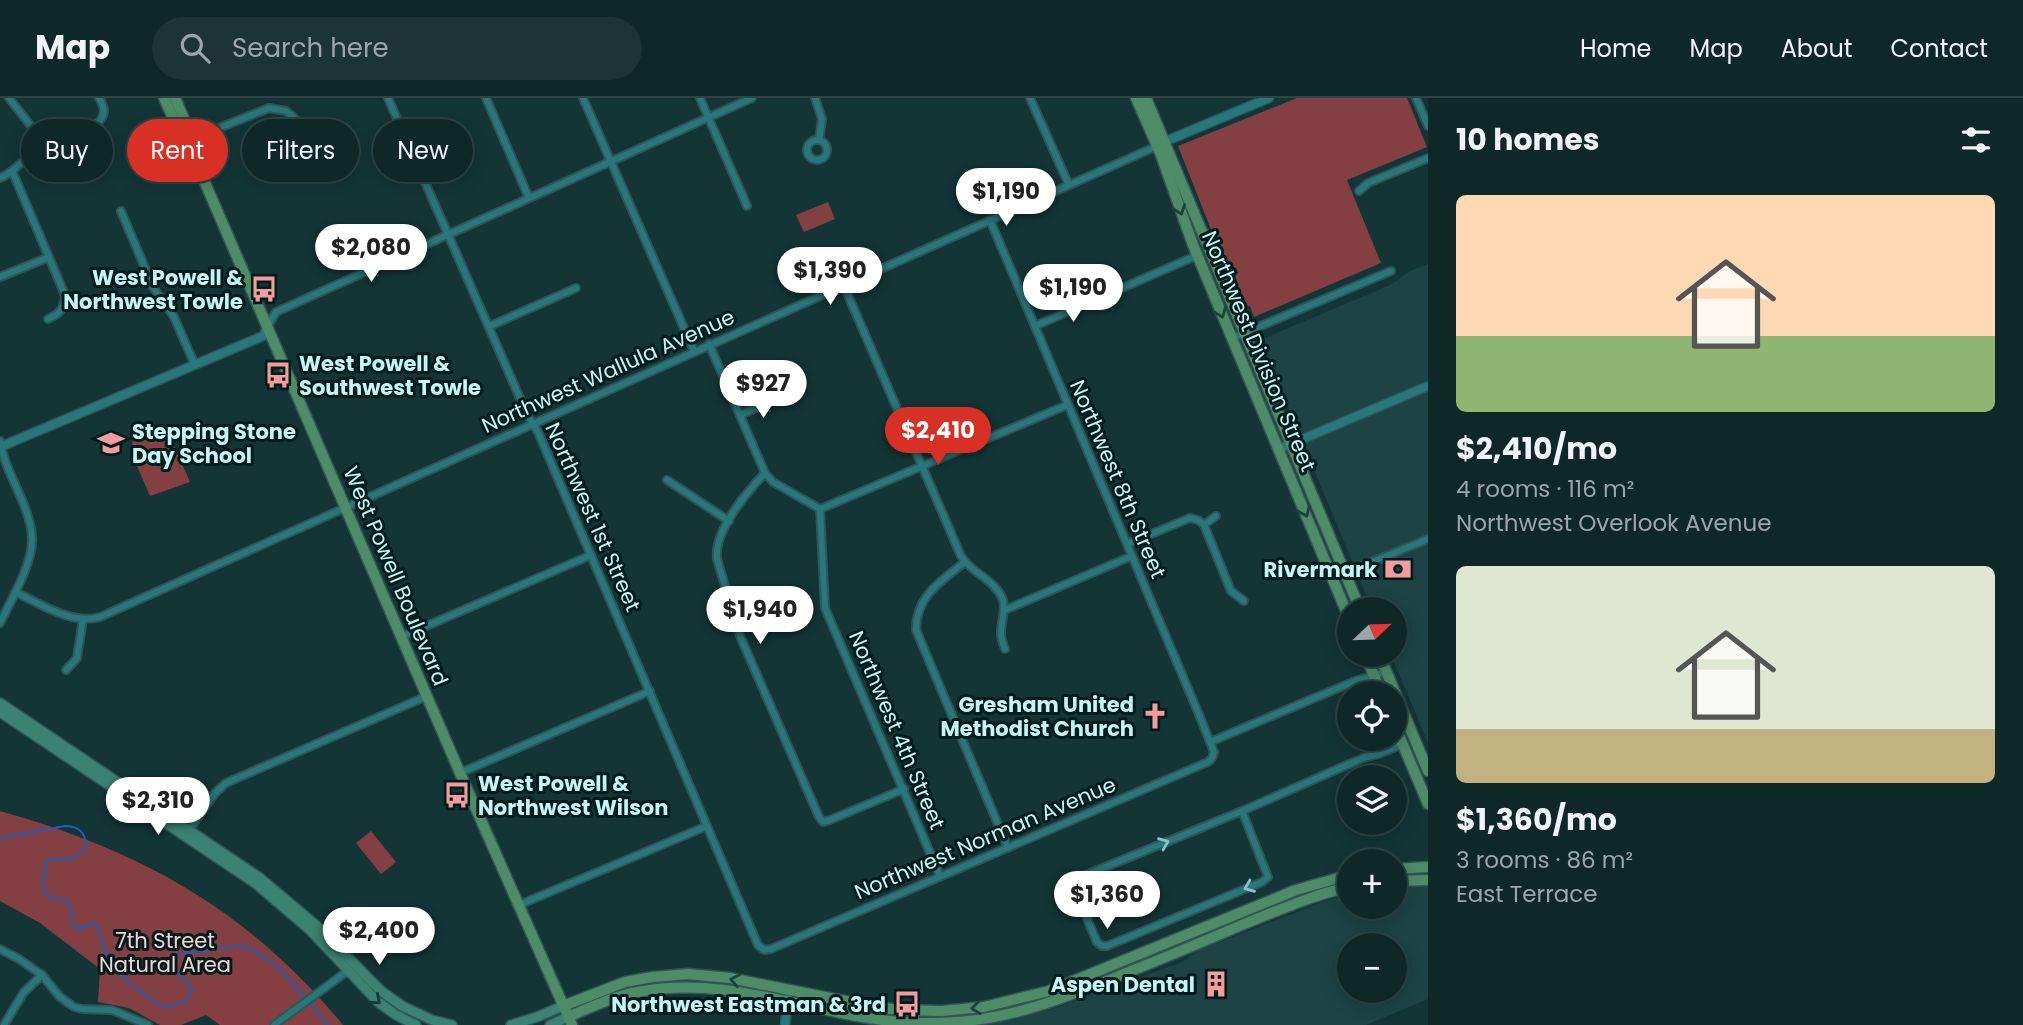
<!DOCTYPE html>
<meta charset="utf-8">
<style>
:root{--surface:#0e2828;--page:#1c3434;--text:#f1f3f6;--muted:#9ba6a8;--line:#2e4445;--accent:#d93025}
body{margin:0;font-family:Poppins,sans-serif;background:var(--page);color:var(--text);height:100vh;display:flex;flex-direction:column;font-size:26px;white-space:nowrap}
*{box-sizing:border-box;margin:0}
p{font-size:23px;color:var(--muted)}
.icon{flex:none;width:38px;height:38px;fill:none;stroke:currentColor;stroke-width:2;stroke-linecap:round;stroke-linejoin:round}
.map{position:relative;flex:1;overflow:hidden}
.details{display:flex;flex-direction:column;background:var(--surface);width:595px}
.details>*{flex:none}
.top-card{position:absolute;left:21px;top:21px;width:665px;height:63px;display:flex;gap:14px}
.needle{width:46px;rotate:67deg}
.controls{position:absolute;left:1337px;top:499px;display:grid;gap:14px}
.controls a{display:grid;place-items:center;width:70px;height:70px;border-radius:50%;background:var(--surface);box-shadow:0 4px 18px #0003,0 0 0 2px var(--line);font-size:35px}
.price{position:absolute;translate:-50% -60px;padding:0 16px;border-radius:24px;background:#fff;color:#222;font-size:23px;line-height:46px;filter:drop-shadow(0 2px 4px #0008)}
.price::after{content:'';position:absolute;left:50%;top:42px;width:21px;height:16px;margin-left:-10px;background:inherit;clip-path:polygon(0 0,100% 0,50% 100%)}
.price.selected{background:var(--accent);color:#fff}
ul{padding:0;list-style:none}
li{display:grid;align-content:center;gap:14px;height:371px;padding:0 28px}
li span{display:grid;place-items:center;height:217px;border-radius:10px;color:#555}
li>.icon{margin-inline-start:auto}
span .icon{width:126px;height:126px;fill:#fffc;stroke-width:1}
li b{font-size:30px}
h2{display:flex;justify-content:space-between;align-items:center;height:84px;padding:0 28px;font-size:30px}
.chip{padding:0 24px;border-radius:32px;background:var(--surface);box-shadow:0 4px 18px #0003,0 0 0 2px var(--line);font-size:24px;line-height:63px}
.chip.selected{background:var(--accent);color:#fff}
header{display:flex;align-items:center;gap:42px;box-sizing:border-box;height:98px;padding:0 35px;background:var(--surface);border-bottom:2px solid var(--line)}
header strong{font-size:33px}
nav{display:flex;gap:38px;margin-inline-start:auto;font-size:24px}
.search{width:490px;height:63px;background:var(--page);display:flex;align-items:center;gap:18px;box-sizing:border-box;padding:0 24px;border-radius:38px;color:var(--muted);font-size:26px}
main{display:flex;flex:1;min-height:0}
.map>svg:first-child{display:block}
.built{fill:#1d4345;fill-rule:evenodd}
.green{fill:#843f42}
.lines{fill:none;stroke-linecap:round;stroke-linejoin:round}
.stream{stroke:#1f5db9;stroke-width:2}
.minor-casing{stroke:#335456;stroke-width:10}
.tertiary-casing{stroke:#335456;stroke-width:11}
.secondary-casing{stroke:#335456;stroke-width:12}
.primary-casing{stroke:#335456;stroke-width:13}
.minor{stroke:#26787b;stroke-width:6}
.tertiary{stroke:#26787b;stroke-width:8}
.secondary{stroke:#3a8271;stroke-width:9}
.primary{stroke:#4e8c67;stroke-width:10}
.oneway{stroke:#1b4337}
.oneway2{stroke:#86c3c5}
.oneway3{stroke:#113b36}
.labels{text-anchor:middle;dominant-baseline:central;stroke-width:6;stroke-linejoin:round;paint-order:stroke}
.poi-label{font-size:21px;font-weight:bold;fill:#c6f5f7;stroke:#001c1d;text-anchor:end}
.street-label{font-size:21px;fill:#c6f5f7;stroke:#001c1d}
.park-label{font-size:21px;fill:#f4d2d2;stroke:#001c1d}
</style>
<header>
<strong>Map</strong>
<div class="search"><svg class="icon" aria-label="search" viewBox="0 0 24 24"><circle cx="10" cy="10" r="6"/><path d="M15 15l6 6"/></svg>Search here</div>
<nav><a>Home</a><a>Map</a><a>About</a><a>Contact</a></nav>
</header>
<main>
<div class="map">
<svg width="1428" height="927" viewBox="0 0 1428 927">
<rect width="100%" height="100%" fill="#133536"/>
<g class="built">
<polygon points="1428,166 1428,645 1391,557 1395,556 1395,511 1372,511 1260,242 1390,187 1410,173"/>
<path d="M 1428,788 L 1428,901 L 1366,927 L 984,927 L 1019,920 L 1058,909 L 1182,864 L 1197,853 L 1325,803 L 1349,797 L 1349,808 L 1395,808 L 1395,790 ZM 1349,847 L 1395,847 L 1395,892 L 1349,892 Z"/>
</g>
<g class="green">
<polygon points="1297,0 1407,0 1427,49 1347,82 1381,165 1254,219 1250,208 1247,208 1233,176 1229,177 1178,48"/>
<polygon points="828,104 835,121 804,134 796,117"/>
<polygon points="163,331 168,344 172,343 190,384 150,398 134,361 132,344"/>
<path d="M 0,713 C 142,753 248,812 343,927 L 220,927 L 206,917 L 181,927 L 160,927 L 129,910 L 98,904 L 100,871 L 40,825 L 0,803 Z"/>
<polygon points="371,733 396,764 381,776 356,745"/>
</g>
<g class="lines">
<path class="stream" d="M 0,740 L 65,728 C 79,728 84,734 87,747 C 78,764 66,761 48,761 L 44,770 L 43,793 L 49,799 C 74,801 70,807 73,828 L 78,831 L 93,825 L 97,827 L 109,865 L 131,887 L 164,909 L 185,903 L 192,893 L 189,885 L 169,869 L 170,862 C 182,853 192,855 206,853 C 216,851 228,847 239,848 C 271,851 308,904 328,927"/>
<g class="minor-casing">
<g id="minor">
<polyline points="9,0 45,46"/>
<polyline points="388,0 527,316 538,334 758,847 764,852 771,851 1208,664 1212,660 1214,654 1200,619 990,122"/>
<polyline points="486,0 529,100"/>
<polyline points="583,0 694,253"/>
<polyline points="700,0 747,108"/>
<polyline points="815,0 822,21 819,42"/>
<polyline points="1030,0 1069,87"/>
<polyline points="1416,0 1428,28"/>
<circle cx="817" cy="52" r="10"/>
<polyline points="187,43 269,10 286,13 299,24 302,48"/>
<path d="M 13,75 L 65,197 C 64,211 61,215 48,221"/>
<path d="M 0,80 C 17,73 26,57 43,48 C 59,38 121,33 99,0"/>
<polyline points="1359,93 1368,85 1428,60"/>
<polyline points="121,113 153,189 174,219 195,267"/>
<polyline points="0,179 49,159"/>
<path d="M 844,188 L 961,458 C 972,476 995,481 1003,502 C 1006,513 1001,523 1001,535 C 1001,540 1003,546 1005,551"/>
<polyline points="268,228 276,214 752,0"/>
<polyline points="490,228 576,190"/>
<polyline points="1035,228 1198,157"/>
<polyline points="1232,240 1391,173"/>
<polyline points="709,246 765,375 773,384 820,411 825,510 940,778"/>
<polyline points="740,317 774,302"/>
<path d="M 0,343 C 5,376 31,408 32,440 C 33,466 11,502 0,525"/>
<path d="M 765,375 C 746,395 714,433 717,461 L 740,538 L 819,719 L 823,724 L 830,722 L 904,691"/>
<polyline points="667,382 729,423"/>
<polyline points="820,411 1067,307"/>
<polyline points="1204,427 1231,493 1244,503"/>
<polyline points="1204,427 1216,418"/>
<polyline points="1127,446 1190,420 1198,422 1204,427"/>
<path d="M 965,464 C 941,483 916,498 916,532 L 1008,750"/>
<polyline points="1345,475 1428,441"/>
<path d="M 15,494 C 41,506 71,527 100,519 L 1157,48"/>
<polyline points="1005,512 1132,458"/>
<polyline points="401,539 591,457"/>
<polyline points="66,572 77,560 83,521"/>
<polyline points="1210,644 1355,583 1386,574"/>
<polyline points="460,675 650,593"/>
<polyline points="1242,713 1268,779 1262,784 1107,848 1102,848 1097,844 1075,793 1076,784 1081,779 1242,713 1363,660 1379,656 1403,646"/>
<polyline points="188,734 215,695 226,685 427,598"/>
<polyline points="519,807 707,728"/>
<polyline points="0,851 19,861 42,877 60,899 74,909 82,911 112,912 148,927"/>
<polyline points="4,927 24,894 42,877"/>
<polyline points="274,927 349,872"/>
</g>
</g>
<g class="tertiary-casing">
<g id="tertiary">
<polyline points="1159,46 1269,0"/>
<polyline points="0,349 263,238 268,228"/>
<polyline points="1279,351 1428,288"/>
<polyline points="785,927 788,899"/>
</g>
</g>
<g class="secondary-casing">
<g id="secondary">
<polyline points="0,605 260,780 318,829 381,893 402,908 432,922 452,927"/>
<polyline points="0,614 255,785 309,831 378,904 396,917 416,927"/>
<polyline points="511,927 537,919 563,908"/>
<polyline points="550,927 568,919"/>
</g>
</g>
<g class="primary-casing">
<g id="primary">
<polyline points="164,0 180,36 187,43 460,675 572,927"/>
<polyline points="175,0 189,32 187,43"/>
<polyline points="1136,0 1161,57 1193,147 1349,520"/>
<polyline points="1146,0 1360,511"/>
<polyline points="1365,556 1381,595"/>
<polyline points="1379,556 1428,673"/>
<polyline points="1395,628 1428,706"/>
<polyline points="1395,771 1428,769"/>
<polyline points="1395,783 1428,782"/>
<polyline points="563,908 625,884 653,879 688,876 730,880 870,908 899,912 942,913 984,909 1049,893 1296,792 1349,777"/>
<path d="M 568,919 C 593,908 617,897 643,893 C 737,876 828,924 922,925 C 997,927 1058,903 1126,875 C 1166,859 1205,843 1244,826 C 1279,812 1313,797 1349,789"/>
</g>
</g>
<use href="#minor" class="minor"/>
<use href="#tertiary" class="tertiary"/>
<use href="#secondary" class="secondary"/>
<use href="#primary" class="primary"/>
</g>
<defs><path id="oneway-chevron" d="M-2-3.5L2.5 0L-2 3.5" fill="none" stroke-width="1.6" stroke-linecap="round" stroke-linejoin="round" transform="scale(1.75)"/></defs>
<g class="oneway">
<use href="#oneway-chevron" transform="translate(1180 112) rotate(70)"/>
<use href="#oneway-chevron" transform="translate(1221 215) rotate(68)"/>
<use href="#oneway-chevron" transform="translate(1305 414) rotate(67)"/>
<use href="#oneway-chevron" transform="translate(735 882) rotate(-169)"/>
<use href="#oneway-chevron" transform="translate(976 910) rotate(173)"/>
</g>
<g class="oneway2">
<use href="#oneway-chevron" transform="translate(1164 745) rotate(-22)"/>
<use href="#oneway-chevron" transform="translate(1249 789) rotate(158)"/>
</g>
<use class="oneway3" href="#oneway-chevron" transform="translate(376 902) rotate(41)"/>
<defs>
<g id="bus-bare" transform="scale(2.1)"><path d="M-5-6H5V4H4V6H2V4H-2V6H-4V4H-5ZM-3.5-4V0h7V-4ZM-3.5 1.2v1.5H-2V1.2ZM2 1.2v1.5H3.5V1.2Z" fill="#f59b9c" stroke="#001c1d" stroke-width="2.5" paint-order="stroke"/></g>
<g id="school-bare" transform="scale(2.1)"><path d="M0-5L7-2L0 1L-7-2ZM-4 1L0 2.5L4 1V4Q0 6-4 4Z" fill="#f59b9c" stroke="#001c1d" stroke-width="2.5" paint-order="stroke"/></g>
<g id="bank-bare" transform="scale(2.1)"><path d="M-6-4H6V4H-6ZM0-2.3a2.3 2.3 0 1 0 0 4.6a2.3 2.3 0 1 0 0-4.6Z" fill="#f59b9c" stroke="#001c1d" stroke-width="2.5" paint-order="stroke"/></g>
<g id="church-bare" transform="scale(2.1)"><path d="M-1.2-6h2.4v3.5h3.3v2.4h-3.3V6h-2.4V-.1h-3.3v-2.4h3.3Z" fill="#f59b9c" stroke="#001c1d" stroke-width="2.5" paint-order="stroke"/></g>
<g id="building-bare" transform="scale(2.1)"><path d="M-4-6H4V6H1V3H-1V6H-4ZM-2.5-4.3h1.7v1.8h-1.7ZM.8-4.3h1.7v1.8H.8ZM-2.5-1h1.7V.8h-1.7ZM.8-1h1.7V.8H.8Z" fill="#f59b9c" stroke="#001c1d" stroke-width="2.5" paint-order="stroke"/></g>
</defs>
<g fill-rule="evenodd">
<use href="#bus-bare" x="264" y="191"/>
<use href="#bus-bare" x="278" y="277"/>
<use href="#school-bare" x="111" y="345"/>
<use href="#bank-bare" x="1398" y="471"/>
<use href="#church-bare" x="1155" y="618"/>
<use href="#bus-bare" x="457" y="697"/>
<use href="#building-bare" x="1216" y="886"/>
<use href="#bus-bare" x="907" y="906"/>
</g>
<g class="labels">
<g class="poi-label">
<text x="243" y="179">West Powell &amp;<tspan x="243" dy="24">Northwest Towle</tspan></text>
<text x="299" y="265" text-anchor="start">West Powell &amp;<tspan x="299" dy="24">Southwest Towle</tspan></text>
<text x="132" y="333" text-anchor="start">Stepping Stone<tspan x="132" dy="24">Day School</tspan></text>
<text x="1377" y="471">Rivermark</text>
<text x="1134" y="606">Gresham United<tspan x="1134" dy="24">Methodist Church</tspan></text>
<text x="478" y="685" text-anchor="start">West Powell &amp;<tspan x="478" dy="24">Northwest Wilson</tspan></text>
<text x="1195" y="886">Aspen Dental</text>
<text x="886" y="906">Northwest Eastman &amp; 3rd</text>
</g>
<g class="street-label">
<text transform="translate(1259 253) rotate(67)">Northwest Division Street</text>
<text transform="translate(608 273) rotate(-24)">Northwest Wallula Avenue</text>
<text transform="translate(1118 381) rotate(67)">Northwest 8th Street</text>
<text transform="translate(593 419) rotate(66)">Northwest 1st Street</text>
<text transform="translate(396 478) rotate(67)">West Powell Boulevard</text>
<text transform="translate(897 632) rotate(67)">Northwest 4th Street</text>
<text transform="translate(985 740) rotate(-23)">Northwest Norman Avenue</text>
</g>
<g class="park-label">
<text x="165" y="842">7th Street<tspan x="165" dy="24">Natural Area</tspan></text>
</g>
</g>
</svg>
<div class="controls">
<a><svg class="needle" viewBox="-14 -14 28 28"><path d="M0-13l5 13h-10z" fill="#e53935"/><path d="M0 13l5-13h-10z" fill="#9ba6a8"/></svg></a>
<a><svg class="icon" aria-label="locate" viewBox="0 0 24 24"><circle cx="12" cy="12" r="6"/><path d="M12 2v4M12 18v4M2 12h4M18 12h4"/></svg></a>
<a><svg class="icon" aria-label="layers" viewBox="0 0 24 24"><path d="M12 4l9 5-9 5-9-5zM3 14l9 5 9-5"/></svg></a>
<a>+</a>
<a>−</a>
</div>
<b class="price" style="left:1006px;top:130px">$1,190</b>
<b class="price" style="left:371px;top:186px">$2,080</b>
<b class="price" style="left:830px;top:209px">$1,390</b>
<b class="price" style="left:1073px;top:226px">$1,190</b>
<b class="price" style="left:763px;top:322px">$927</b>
<b class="price selected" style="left:938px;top:369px">$2,410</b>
<b class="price" style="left:760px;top:548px">$1,940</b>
<b class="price" style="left:158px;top:739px">$2,310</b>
<b class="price" style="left:1107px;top:833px">$1,360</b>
<b class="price" style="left:379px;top:869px">$2,400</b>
<div class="top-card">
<a class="chip">Buy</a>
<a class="chip selected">Rent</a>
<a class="chip">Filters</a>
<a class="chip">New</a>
</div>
</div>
<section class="details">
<h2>10 homes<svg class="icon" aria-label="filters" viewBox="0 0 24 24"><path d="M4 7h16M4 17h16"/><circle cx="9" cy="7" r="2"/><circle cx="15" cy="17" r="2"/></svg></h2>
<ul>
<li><span style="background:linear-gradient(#ffd9b3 65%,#8fb573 0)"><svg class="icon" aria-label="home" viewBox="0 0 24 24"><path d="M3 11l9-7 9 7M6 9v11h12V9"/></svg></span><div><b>$2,410/mo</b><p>4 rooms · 116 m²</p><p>Northwest Overlook Avenue</p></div></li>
<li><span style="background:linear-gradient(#dfe7d0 75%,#c2b280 0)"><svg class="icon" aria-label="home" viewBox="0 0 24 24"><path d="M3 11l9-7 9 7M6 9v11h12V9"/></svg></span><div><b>$1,360/mo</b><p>3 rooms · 86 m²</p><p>East Terrace</p></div></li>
</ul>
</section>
</main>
